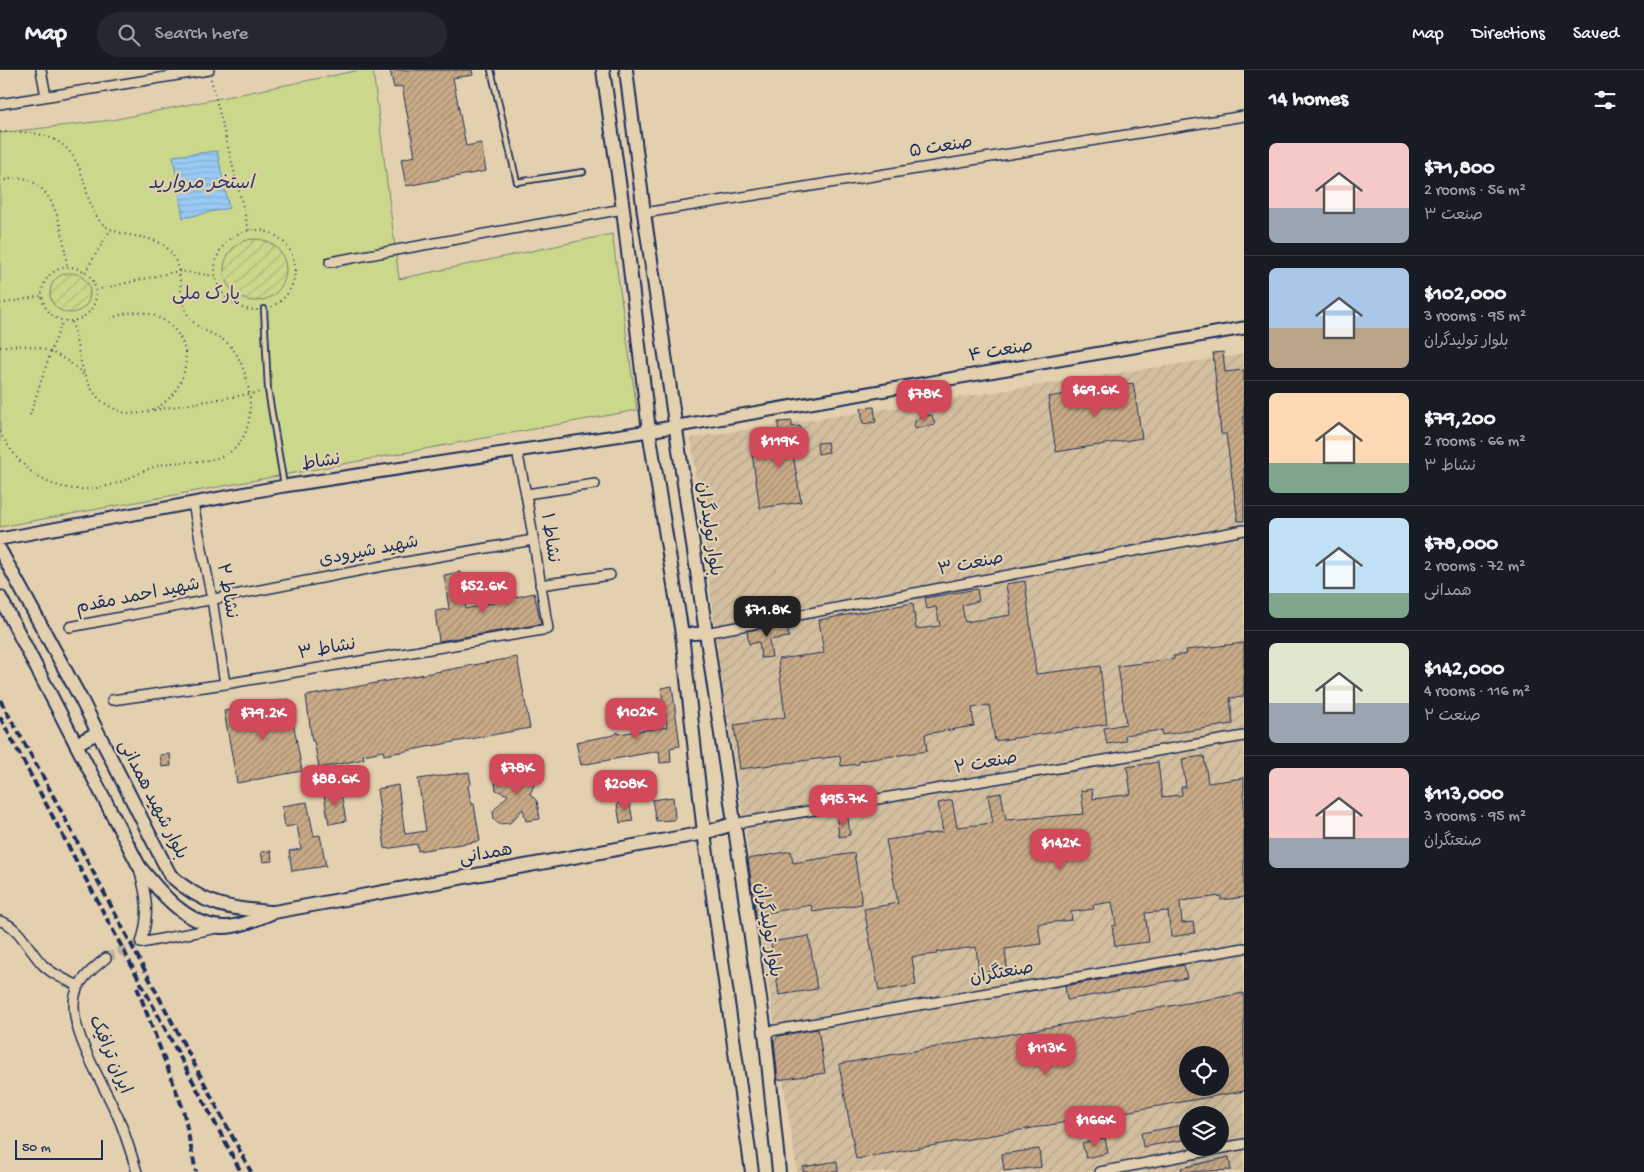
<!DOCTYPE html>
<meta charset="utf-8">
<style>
:root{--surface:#171b24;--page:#242831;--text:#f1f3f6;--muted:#9ea1a6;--line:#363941;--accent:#d1495b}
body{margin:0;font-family:"Gochi Hand","Playpen Sans Arabic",sans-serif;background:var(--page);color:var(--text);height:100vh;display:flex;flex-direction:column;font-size:19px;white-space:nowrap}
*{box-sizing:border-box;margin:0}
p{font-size:16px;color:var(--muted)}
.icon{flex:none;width:28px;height:28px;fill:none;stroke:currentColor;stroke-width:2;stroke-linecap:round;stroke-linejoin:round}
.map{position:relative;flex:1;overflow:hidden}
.sheet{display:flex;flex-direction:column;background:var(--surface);width:400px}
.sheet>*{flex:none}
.controls{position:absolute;left:1179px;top:976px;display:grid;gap:10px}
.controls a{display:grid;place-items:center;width:50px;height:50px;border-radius:50%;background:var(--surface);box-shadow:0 5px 20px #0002;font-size:25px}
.scale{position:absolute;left:15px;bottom:12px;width:88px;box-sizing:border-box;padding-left:5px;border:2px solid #1b2f5e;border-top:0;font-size:14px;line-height:18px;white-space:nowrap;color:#1b2f5e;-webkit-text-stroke:4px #e3d0ae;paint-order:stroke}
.price{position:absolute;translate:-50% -42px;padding:0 11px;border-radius:10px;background:var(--accent);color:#fff;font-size:16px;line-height:32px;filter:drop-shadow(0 1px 2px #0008)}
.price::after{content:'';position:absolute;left:50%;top:30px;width:15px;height:11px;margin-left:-8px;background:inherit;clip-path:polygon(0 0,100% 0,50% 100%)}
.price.on{background:#222;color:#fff}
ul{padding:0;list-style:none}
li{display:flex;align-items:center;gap:15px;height:125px;padding:0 25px}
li+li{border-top:1px solid var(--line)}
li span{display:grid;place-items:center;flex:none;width:140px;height:100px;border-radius:8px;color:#555}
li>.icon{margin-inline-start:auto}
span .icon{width:60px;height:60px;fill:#fffc;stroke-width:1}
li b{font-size:21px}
h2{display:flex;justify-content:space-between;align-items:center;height:60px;padding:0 25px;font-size:21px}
header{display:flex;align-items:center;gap:30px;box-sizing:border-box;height:70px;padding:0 25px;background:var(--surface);border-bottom:1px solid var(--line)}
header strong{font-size:24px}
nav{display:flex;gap:28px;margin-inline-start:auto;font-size:18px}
.search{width:350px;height:45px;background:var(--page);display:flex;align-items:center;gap:12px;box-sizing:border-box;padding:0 18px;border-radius:28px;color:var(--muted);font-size:19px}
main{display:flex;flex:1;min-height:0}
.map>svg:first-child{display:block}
.industrial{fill:url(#industrial-furrows);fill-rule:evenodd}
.park{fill:#cbd78a;stroke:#738374}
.garden{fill:url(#garden-furrows);stroke:#738374}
.water{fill:url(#water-rules);stroke:#668cb8}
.building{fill:url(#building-hatch);stroke:#1b2f5e;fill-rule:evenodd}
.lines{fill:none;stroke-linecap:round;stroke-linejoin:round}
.minor-tunnel{stroke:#bbb09e;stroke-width:9;stroke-dasharray:9 4.5;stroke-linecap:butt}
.service-casing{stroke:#1b2f5e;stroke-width:8}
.minor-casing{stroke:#1b2f5e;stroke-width:12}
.tertiary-casing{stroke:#1b2f5e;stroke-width:15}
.secondary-casing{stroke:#1b2f5e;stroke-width:16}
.path{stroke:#1b2f5e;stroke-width:2;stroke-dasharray:1 4;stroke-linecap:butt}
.service{stroke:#e3d0ae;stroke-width:4.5}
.minor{stroke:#e3d0ae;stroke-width:9}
.tertiary{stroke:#e3d0ae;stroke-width:11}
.secondary{stroke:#e3d0ae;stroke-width:12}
.rail{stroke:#1b2f5e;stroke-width:4;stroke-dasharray:8 4;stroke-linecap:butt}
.labels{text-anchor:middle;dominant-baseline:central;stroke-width:4.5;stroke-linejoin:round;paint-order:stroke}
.street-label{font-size:18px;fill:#1b2f5e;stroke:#e3d0ae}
.park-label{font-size:18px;fill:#2d4062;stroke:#e3d0ae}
.water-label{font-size:19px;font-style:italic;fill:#283e6d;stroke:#e3d0ae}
</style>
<header>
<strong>Map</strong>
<div class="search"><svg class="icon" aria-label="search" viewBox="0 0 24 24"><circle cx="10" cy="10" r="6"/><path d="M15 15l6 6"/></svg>Search here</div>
<nav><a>Map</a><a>Directions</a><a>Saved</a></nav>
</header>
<main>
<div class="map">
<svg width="1244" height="1102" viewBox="0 0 1244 1102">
<defs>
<pattern id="industrial-furrows" width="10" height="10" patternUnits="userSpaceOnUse" patternTransform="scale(1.25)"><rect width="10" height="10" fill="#d3bf9f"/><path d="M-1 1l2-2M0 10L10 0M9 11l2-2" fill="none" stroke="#b5a48b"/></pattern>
<pattern id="garden-furrows" width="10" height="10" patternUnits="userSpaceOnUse" patternTransform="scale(1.25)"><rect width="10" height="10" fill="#cbd78a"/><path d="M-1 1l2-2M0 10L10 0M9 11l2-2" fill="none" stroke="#aeb97a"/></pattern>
<pattern id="water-rules" width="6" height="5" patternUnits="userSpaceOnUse" patternTransform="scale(1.25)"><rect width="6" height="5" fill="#98caf4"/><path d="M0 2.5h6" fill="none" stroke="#82aed4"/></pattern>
<pattern id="building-hatch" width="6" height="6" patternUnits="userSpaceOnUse" patternTransform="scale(1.25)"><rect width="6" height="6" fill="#c9aa86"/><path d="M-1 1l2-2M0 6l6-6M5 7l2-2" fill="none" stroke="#a28b71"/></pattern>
</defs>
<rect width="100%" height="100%" fill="#e3d0ae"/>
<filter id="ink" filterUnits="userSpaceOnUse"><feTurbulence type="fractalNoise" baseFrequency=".02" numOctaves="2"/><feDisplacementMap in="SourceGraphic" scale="10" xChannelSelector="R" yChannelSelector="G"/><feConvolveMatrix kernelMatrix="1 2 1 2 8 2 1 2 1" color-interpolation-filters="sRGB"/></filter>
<g filter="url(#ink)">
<path class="industrial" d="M 1244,284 L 1244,1102 L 797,1102 L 728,648 L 726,648 L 691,368 ZM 1188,985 L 1220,985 L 1220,1018 L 1188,1018 ZM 1188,1045 L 1220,1045 L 1220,1078 L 1188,1078 Z"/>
<polygon class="park" points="360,0 373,0 399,209 612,164 637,340 0,457 0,63 112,50"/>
<g class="garden">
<circle cx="255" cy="200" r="31"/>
<circle cx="70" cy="223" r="20"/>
</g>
<polygon class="water" points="217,81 229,138 183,148 173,86"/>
<g class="building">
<polygon points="390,0 472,0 473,5 453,8 466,76 481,73 486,101 406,116 401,89 415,86 402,16 394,18"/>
<polygon points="1223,282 1225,302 1244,300 1244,451 1238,451 1226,364 1221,364 1213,283"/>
<polygon points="1133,313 1142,368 1056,382 1048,327"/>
<polygon points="874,337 876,352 863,354 861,338"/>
<polygon points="932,345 935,355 914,359 915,351 921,346"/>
<polygon points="792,351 792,357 800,356 803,383 793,384 801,432 760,438 752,384 780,380 778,352"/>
<polygon points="827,372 829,382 818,384 817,373"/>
<polygon points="460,502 466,539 534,523 541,554 439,571 435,541 449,539 444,505"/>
<polygon points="1025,511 1036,604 1100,596 1107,654 995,671 989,635 972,638 974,656 925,664 927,681 859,691 859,694 841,696 840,686 740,699 734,655 785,647 778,589 824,583 819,550 913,533 916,559 940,556 936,537 927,539 925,528 977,519 979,531 962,535 965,552 1011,545 1006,514"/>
<polygon points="787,554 789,567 769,570 772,587 761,588 759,572 749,574 747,561"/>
<polygon points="1244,573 1244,627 1230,628 1233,654 1162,665 1162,660 1125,665 1126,671 1107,674 1104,658 1126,654 1118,596 1174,589 1173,586 1187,584 1186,580"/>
<polygon points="517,587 530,658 384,685 383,681 363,685 364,689 319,698 314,671 312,671 306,626"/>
<polygon points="672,616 680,676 670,678 671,692 660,693 659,681 581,695 576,672 614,665 618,662 618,664 667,657 661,618"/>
<polygon points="289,629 302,701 237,713 224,641"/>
<polygon points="170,684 171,696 162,697 160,685"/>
<polygon points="1204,686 1208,713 1244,708 1244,827 1221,830 1221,826 1180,831 1182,853 1193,852 1195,863 1171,867 1168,841 1145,843 1149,872 1115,876 1112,856 1116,855 1112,832 1093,835 1094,839 1071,842 1072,850 1038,854 1041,874 1005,879 1007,899 979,903 976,877 937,882 937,884 912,887 916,915 879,921 864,839 898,833 886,770 943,762 938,733 952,730 957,757 993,753 988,725 1001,723 1006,750 1084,744 1081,721 1092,719 1093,729 1131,724 1127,697 1158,692 1162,727 1182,725 1181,717 1186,717 1182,689"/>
<polygon points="529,689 532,700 528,708 534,715 530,724 537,731 540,749 526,751 523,739 510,753 499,754 494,750 493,741 508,725 496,720 495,713 505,711 507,698 512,695 521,697"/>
<polygon points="469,702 471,714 468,716 471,734 474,734 480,771 418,781 417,774 385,779 377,719 398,715 405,764 426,761 418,709"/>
<polygon points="338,720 338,722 341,722 346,751 329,754 324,725 326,725 326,722"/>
<polygon points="673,727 675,747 673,750 656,751 652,730"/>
<polygon points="629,731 633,751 620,753 617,734"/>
<polygon points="307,732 314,766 320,765 326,796 292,801 289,781 301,779 297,755 285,757 282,736"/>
<polygon points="848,748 850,765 839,767 837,749"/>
<polygon points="271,781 272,791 263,792 261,782"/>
<polygon points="791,781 793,793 854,783 862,834 813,842 811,835 756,845 748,789"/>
<polygon points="809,866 817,919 779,925 771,872"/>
<polygon points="1184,895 1187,908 1067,930 1065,916"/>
<path d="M 1244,923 L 1244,1021 L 856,1089 L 839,994 ZM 1188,985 L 1220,985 L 1220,1018 L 1188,1018 Z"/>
<polygon points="818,959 825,1003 778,1010 774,971 778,966"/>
<polygon points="1188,1054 1188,1069 1143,1077 1141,1063"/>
<polygon points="1105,1068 1108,1083 1086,1088 1082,1073"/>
<polygon points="1039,1079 1041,1097 1004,1101 1002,1084"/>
<polygon points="1229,1087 1231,1100 1182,1102 1181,1098"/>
<polygon points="837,1091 838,1102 803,1102 803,1097"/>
</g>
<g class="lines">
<polyline class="minor-tunnel" points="106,888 141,873"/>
<g class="service-casing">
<g id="service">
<polyline points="491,0 517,112 583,102"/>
<polyline points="264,239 268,320 284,415"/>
</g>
</g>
<g class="minor-casing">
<g id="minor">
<polyline points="41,0 46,26"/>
<polyline points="0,34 209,0"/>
<polyline points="644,143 1244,46"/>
<polyline points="330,192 623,139"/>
<polyline points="526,424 595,414"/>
<polyline points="193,434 212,529 225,614"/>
<polyline points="540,515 610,505"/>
<polyline points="70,557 383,496 533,470"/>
<polyline points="705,563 1244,460"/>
<polyline points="112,630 225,614 548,559 526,424 517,381"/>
<polyline points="733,754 1244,666"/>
<path d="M 139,798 C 147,828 150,843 141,873 L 217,858"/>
<path d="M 0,851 C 20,856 30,883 44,896 C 55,906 66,910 79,916"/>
<path d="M 106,888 C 94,898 78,910 75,926 C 67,961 108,1020 121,1054 C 127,1070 132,1086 137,1102"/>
<polyline points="765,962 1244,878"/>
<polyline points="1100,1102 1244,1074"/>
</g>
</g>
<g class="tertiary-casing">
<g id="tertiary">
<polyline points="0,469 284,416 649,361 1244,258"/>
<polyline points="682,564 705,563"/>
</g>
</g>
<g class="secondary-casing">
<g id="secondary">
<polyline points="603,0 623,139 649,361 682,564 704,763 752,1102"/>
<polyline points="626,0 644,143 765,962 779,1102"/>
<path d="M 0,480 L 82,631 L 170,805 C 204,836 227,838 271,842"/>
<path d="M 0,527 L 139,796 C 160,822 184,853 221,857 C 238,858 259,848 274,842 L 704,763 L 733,754"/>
<polyline points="76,674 97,663"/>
</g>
</g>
<g class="path">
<polyline points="211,9 249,161"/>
<path d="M 0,62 C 46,61 72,66 85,115 C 88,126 91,141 99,150 C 117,172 152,160 170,181 C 186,201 175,233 193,252 C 207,266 224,263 237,285 C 254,316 260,373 220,387 C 201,394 179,390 160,395 C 142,400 126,412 107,416 C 56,428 23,405 0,362"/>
<path d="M 0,111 C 6,110 17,107 23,108 C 58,117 64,168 67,197"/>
<circle cx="255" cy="200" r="40"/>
<circle cx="69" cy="224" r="27"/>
<polyline points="85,202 111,159"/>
<polyline points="96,220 178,201 216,206"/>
<polyline points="0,234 41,226"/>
<path d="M 72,252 C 78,274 80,302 93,321 C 98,329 105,334 113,338 C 165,365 214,287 166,252 C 147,239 130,240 109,249"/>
<path d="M 0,277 C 33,271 61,282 84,305"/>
<polyline points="154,340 261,322"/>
<polyline points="30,345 51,281 63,251"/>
</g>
<use href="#service" class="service"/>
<use href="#minor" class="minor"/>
<use href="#tertiary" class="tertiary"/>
<use href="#secondary" class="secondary"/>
<g class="rail">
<polyline points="0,630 40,701 251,1102"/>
<polyline points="0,647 241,1102"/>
<polyline points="137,917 183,1039 196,1102"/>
</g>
</g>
</g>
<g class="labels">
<g class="street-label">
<text transform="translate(941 78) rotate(-9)">صنعت ۵</text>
<text transform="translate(1001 282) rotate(-10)">صنعت ۴</text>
<text transform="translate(321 393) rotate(-9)">نشاط</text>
<text transform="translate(708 459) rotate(82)">بلوار تولیدگران</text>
<text transform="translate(549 468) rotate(82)">نشاط ۱</text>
<text transform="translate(369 482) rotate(-11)">شهید شیرودی</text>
<text transform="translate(971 495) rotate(-11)">صنعت ۳</text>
<text transform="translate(226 521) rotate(80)">نشاط ۲</text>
<text transform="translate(138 527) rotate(-11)">شهید احمد مقدم</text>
<text transform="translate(327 580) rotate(-10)">نشاط ۳</text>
<text transform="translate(986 694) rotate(-10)">صنعت ۲</text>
<text transform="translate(152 730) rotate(63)">بلوار شهید همدانی</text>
<text transform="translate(486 785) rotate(-10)">همدانی</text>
<text transform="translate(767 860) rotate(81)">بلوار تولیدگران</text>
<text transform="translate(1002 904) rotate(-10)">صنعتگران</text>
<text transform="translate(109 985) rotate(67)">ایران ترافیک</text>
</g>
<g class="park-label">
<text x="206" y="225">پارک ملی</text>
</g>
<g class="water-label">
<text x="201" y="114">استخر مروارید</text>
</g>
</g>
</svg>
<div class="controls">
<a><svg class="icon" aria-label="locate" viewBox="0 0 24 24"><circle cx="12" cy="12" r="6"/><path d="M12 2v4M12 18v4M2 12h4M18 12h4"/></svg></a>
<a><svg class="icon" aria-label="layers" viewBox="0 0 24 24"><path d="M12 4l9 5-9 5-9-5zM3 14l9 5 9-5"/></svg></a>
</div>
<div class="scale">50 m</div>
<b class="price" style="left:1095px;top:348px">$69.6K</b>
<b class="price" style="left:924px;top:352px">$78K</b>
<b class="price" style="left:779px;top:399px">$119K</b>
<b class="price" style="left:483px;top:544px">$52.6K</b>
<b class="price on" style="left:767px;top:568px">$71.8K</b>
<b class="price" style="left:636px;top:670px">$102K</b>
<b class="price" style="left:263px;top:671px">$79.2K</b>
<b class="price" style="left:517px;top:726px">$78K</b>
<b class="price" style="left:335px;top:737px">$88.6K</b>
<b class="price" style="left:625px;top:742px">$208K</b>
<b class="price" style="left:843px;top:757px">$95.7K</b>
<b class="price" style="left:1060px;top:801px">$142K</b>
<b class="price" style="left:1046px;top:1006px">$113K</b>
<b class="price" style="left:1095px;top:1078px">$166K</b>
</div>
<section class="sheet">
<h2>14 homes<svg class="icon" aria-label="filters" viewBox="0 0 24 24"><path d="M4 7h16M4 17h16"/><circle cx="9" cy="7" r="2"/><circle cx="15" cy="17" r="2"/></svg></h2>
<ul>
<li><span style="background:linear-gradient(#f6c9c9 65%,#9aa5b1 0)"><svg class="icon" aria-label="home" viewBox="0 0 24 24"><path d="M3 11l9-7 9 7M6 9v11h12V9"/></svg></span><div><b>$71,800</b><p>2 rooms · 56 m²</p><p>صنعت ۳</p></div></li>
<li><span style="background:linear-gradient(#a9c7e8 60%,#b9a48a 0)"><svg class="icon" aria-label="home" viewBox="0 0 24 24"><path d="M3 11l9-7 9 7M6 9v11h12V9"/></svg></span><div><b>$102,000</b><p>3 rooms · 95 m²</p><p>بلوار تولیدگران</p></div></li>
<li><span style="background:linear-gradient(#ffd9b3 70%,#7fa58c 0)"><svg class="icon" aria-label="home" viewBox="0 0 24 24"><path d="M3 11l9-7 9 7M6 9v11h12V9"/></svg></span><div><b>$79,200</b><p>2 rooms · 66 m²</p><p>نشاط ۳</p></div></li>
<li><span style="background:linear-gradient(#bfe0f5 75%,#7fa58c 0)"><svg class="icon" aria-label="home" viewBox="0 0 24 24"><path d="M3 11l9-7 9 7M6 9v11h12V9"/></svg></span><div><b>$78,000</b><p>2 rooms · 72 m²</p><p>همدانی</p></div></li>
<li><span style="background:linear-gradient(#dfe7d0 60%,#9aa5b1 0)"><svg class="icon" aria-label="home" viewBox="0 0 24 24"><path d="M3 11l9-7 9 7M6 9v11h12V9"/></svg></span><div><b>$142,000</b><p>4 rooms · 116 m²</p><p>صنعت ۲</p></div></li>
<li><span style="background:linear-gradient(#f6c9c9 70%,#9aa5b1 0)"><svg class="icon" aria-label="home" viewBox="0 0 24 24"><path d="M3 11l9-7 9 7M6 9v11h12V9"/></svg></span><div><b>$113,000</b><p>3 rooms · 95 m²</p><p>صنعتگران</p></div></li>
</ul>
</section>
</main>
